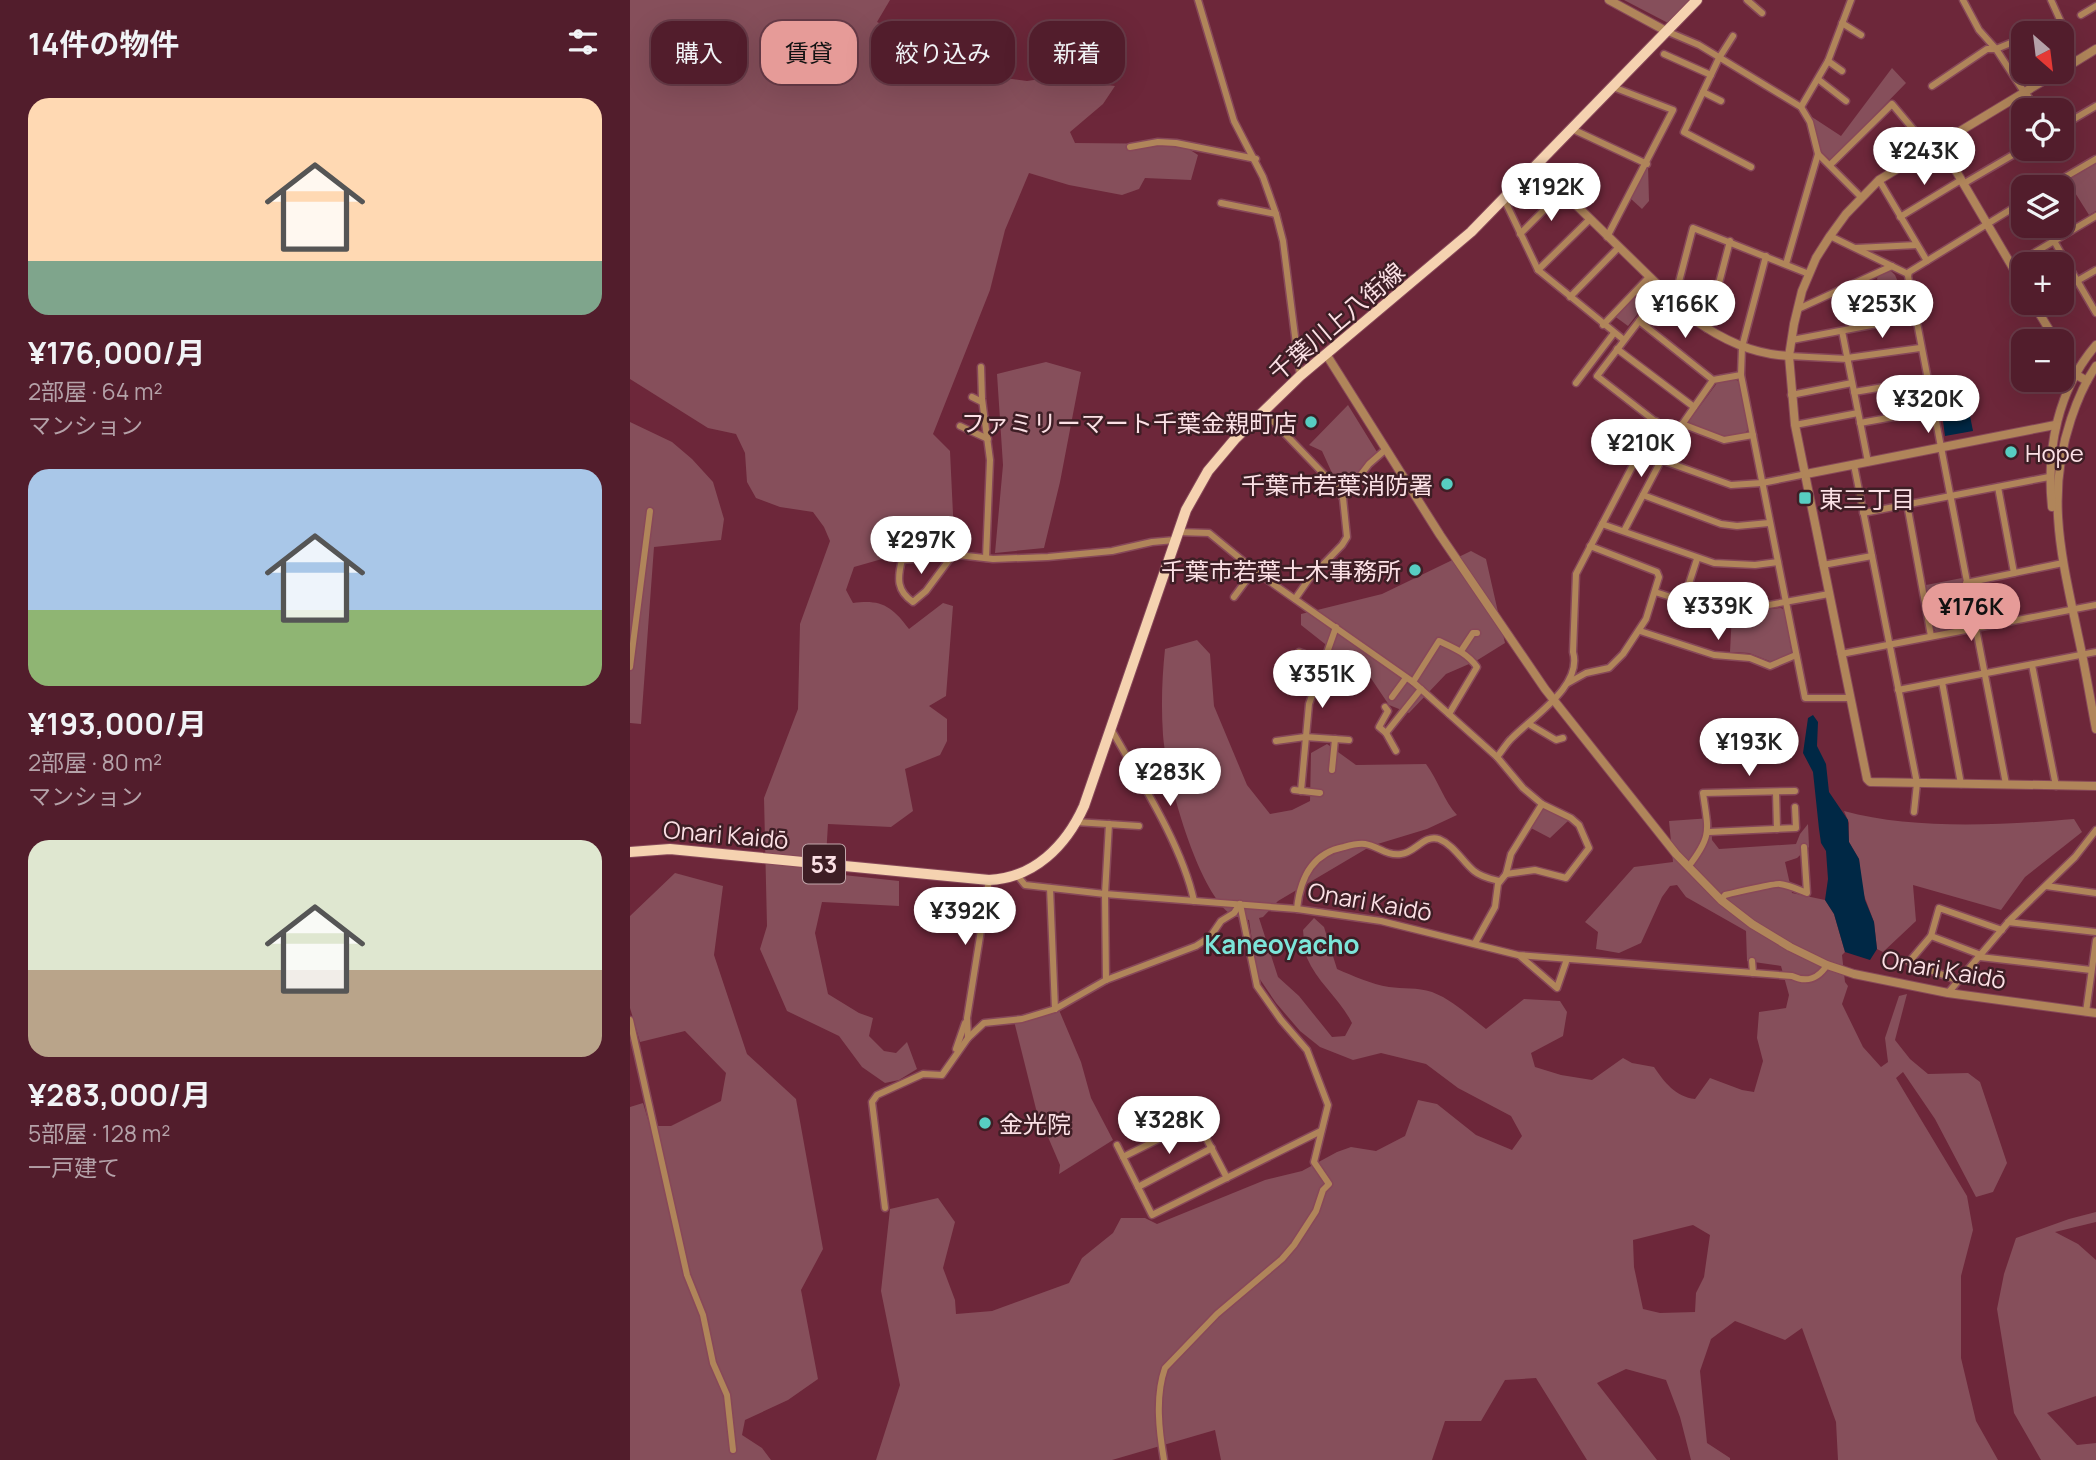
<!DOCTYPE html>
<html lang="ja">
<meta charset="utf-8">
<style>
:root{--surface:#521d2c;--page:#5c2a38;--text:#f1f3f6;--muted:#b5a2a9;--line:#683b48;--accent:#e69b98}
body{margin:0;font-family:Manrope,"Noto Sans JP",sans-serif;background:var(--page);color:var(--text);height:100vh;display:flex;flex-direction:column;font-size:26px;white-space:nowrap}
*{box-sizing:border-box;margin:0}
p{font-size:23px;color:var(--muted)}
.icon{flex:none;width:38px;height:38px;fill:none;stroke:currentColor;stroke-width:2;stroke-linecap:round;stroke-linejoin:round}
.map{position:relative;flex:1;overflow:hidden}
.details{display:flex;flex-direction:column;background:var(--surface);width:630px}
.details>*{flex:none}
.top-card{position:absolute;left:21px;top:21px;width:665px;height:63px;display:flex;gap:14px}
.needle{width:46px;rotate:152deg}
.buttons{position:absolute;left:1381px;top:21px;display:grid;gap:14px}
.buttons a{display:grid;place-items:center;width:63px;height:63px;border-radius:14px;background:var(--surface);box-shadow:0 7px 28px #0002,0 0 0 2px var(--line);font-size:35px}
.price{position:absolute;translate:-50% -60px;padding:0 16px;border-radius:24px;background:#fff;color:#222;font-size:23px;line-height:46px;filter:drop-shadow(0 2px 4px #0008)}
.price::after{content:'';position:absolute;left:50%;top:42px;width:21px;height:16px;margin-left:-10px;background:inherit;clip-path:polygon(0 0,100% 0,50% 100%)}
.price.current{background:var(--accent);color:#111}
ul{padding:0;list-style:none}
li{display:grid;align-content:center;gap:14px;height:371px;padding:0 28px}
li span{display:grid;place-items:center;height:217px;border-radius:21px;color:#555}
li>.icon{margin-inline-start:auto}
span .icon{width:126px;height:126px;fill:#fffc;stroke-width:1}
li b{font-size:30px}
h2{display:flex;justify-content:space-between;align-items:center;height:84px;padding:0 28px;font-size:30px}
.tag{padding:0 24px;border-radius:21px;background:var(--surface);box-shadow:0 7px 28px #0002,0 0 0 2px var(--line);font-size:24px;line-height:63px}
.tag.current{background:var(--accent);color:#111}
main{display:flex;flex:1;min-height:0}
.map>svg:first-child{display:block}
.green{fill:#864f5b;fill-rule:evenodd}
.water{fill:#002845}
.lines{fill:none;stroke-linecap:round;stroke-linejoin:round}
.minor-casing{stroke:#874859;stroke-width:9}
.tertiary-casing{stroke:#874859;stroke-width:10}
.primary-casing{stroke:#874859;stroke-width:12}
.minor{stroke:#b0855a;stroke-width:6}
.tertiary{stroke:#b0855a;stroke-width:8}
.primary{stroke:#f5d2b0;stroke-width:10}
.poi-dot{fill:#57cec2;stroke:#3e1e25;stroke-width:2.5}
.labels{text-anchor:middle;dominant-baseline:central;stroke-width:5;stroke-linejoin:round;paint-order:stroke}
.shield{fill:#3e1e25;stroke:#c2a6ab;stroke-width:2}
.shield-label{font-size:23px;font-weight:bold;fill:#fbe0e5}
.street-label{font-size:24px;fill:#fbe0e5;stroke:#3e1e25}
.poi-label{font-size:24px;fill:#fbe0e5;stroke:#3e1e25;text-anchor:end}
.neighbourhood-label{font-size:26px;font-weight:bold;fill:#7ce5d9;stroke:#3e1e25}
</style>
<main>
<section class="details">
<h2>14件の物件<svg class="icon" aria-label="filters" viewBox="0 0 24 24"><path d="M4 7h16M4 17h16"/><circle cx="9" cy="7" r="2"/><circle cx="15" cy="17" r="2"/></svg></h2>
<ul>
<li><span style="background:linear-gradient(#ffd9b3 75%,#7fa58c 0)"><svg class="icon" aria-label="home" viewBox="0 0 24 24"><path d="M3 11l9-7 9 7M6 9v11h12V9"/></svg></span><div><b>¥176,000/月</b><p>2部屋 · 64 m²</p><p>マンション</p></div></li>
<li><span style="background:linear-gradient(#a9c7e8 65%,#8fb573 0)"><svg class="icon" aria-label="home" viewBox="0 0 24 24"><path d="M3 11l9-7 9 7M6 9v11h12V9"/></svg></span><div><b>¥193,000/月</b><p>2部屋 · 80 m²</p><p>マンション</p></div></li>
<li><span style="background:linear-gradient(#dfe7d0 60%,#b9a48a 0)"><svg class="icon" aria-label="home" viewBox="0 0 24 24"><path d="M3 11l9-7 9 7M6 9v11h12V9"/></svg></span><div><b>¥283,000/月</b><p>5部屋 · 128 m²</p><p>一戸建て</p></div></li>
</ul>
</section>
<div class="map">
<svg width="1466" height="1460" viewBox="0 0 1466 1460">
<rect width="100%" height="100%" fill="#6d273a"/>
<g class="green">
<path d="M 0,0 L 260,0 L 247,22 L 276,36 L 335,53 L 336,73 L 397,81 L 417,78 L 485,86 L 473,104 L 440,132 L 445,143 L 551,144 L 568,155 L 561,180 L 515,178 L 509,189 L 492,195 L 439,185 L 399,173 L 375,230 L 360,290 L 303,434 L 320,451 L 324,535 L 279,539 L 280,551 L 224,567 L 216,590 L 223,603 C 251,599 262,606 279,629 L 313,603 L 323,606 L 316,696 L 299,706 L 317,719 L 317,741 L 310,755 L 275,769 L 283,811 L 261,827 L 198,824 L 195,873 L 269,881 L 269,906 L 192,902 L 185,933 L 198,994 L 229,1013 L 243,1018 L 239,1036 L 254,1051 L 266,1053 L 277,1042 L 287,1069 L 269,1080 L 255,1083 L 232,1067 L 209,1036 L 157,1011 L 130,949 L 137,926 L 134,798 L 168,709 L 170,624 L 200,541 L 194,527 L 183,512 L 150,507 L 126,498 L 117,482 L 115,453 L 106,434 L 78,428 L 0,379 Z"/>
<polygon points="994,0 1063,0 1040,24"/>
<polygon points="1262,68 1276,83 1202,159 1199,159 1190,151 1182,117 1211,136"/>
<polygon points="1466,163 1466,211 1459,215 1437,180"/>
<polygon points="1018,165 1019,201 1012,209 1000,198"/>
<polygon points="1261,271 1265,275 1276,300 1261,307 1247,279 1248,276"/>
<polygon points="1019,283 1025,292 998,326 983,315 1015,284"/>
<polygon points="416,362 451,372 430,482 414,548 365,553 373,465 367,374"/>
<polygon points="1105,379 1109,382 1118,430 1115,433 1095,436 1060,425 1059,421 1087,383"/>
<polygon points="718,405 747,452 716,487 707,484 692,451 679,445"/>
<polygon points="0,422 42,442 62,459 83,482 94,519 91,540 24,547 11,724 0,723"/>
<polygon points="841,551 856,559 875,643 846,661 816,674 779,713 759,705 736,671 714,659 671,625 671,614 752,594"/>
<polygon points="1332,578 1340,624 1339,626 1306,632 1303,628 1296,585"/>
<polygon points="1151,608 1154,610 1162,654 1142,662 1119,653 1100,652 1102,613"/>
<path d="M 567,640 L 580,654 L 584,706 L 617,785 L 640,814 L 662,810 L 680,801 L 681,753 L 697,744 L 726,765 L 796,764 C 808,780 814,801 827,815 L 797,829 L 741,846 L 648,901 L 633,917 L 629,918 L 648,977 L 669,996 L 702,1037 L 715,1036 L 722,1023 C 710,999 687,982 677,958 C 674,950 674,939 673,930 L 684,918 L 694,927 L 707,969 C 723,976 741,984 759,987 C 773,989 787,987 802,992 C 823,1000 839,1016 856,1029 L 894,999 L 930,1001 L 937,1012 L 933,1036 L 901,1053 L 905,1067 L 931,1075 L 962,1080 L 993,1058 L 1002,1063 L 1024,1067 C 1034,1082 1046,1097 1065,1099 L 1080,1078 L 1112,1090 L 1124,1092 L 1133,1061 L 1127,1038 L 1129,1012 L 1156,1008 L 1159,995 L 1151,966 L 1117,961 L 1116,931 L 1056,897 L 1047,885 L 1040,886 L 1032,897 L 1011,943 L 989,953 L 966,949 L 968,932 L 955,922 L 1004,867 L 1043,862 L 1039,821 L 1081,818 L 1082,840 L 1089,849 L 1166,844 L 1170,834 L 1178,824 L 1179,847 L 1167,858 L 1155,862 L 1162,893 L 1195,900 L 1204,914 L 1215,952 L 1212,955 L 1215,982 L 1218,986 L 1212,1004 L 1233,1047 L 1251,1067 L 1258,1062 L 1255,1038 L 1269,996 L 1277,994 L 1265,1040 L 1280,1059 L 1298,1074 L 1338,1073 L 1350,1082 L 1377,1163 L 1363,1192 L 1346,1197 L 1305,1119 L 1273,1072 L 1266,1078 L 1337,1196 L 1343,1230 L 1331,1276 L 1331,1358 L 1346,1421 L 1368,1460 L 1208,1460 L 1206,1422 L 1172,1328 L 1155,1340 L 1105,1321 L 1081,1339 L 1070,1371 L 1077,1443 L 1100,1458 L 1100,1460 L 1061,1460 L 1050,1417 L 1036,1380 L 996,1369 L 967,1383 L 1027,1460 L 957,1460 L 906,1378 L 875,1380 L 851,1421 L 815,1421 L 802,1460 L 591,1460 L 585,1430 L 482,1460 L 246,1460 L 270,1385 L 251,1291 L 260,1209 L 308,1198 L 325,1222 L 313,1268 L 325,1300 L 326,1314 L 362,1311 L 439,1283 L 452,1258 L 483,1233 L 491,1218 L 515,1218 L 527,1224 L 635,1180 L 672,1171 L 707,1152 L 721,1147 L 746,1151 L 775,1136 L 788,1100 L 807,1104 L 846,1135 L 882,1150 L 892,1136 L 881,1116 L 828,1088 L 796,1064 L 751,1053 L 723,1060 L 690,1047 L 670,1031 L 646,1003 L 627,975 L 619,920 C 613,918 604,917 599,913 C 566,886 536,777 533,735 C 531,706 532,677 535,649 ZM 1063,1225 L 1080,1235 L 1074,1277 L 1066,1293 L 1065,1312 L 1030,1313 L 1013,1309 L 1004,1267 L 1003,1240 Z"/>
<polygon points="913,806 939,820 920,838 899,827"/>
<path d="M 1214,811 C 1282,830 1374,825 1444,819 L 1452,832 L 1395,877 L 1371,910 L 1283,885 L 1286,921 L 1253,952 L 1247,949 L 1244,922 L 1232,890 L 1229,859 L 1219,842 L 1219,823 Z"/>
<polygon points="45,873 93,886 84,955 117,1054 166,1099 193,1249 171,1290 188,1379 158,1400 115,1420 112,1435 132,1448 141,1460 0,1460 0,1107 13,1103 20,1126 41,1126 91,1101 96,1073 55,1031 10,1042 0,1008 0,916"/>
<polygon points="429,1010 451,1062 461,1098 483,1140 429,1174 430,1165 406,1109 384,1021"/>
<polygon points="1466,1212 1466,1222 1425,1232 1448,1244 1466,1260 1466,1396 1417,1413 1447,1445 1466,1443 1466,1460 1411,1460 1384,1413 1367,1309 1374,1274 1386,1238 1439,1219"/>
</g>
<g class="water">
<polygon points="1340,416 1343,431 1315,436 1313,421"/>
<polygon points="1183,715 1188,722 1187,746 1196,764 1199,792 1218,820 1219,842 1229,859 1235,900 1244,922 1247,949 1240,960 1215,952 1204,914 1195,900 1198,879 1196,851 1191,843 1189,829 1183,772 1173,753 1178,718"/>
</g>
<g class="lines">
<g class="minor-casing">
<g id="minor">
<polyline points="568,0 604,121 633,177 646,214 653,241 670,376"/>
<polyline points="1117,0 1132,13"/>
<polyline points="1333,0 1349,30 1366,49 1394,92"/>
<polyline points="1451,15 1466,6"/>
<polyline points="1212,23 1231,35"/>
<polyline points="1036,31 1069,45 1171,107 1180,122 1188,154 1231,197"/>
<polyline points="1411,33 1431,22 1421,0"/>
<polyline points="1103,36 1089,58 1054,132 1121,167"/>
<polyline points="1034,54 1081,75"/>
<polyline points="1198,61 1212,71"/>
<polyline points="1189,80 1216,101"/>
<polyline points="1302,86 1357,49 1366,49 1393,38"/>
<polyline points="1395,91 1406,110"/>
<polyline points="1073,92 1091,101"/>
<polyline points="1171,107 1198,61 1221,0"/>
<polyline points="1432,126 1466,106"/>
<polyline points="942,129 1017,164"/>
<polyline points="500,147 528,142 546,143 626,159"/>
<polyline points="1200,165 1262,104 1299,148"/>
<polyline points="1249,180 1297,261"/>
<polyline points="1333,184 1393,149"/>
<polyline points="1418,187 1466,159"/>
<polyline points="874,199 908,270 994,340"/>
<polyline points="591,203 646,214"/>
<polyline points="1270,217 1331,180"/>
<polyline points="890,234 932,192"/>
<polyline points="1200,236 1278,274"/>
<polyline points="977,237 1043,110 983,87"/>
<polyline points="1424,241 1466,313"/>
<polyline points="1226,248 1287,245"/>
<polyline points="1136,256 1112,347 1111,375 1175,698 1219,698"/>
<polyline points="1156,264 1188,154"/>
<polyline points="1382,266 1466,216"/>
<polyline points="908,270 960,219"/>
<polyline points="1447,281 1466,270"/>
<polyline points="1032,291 967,376 1044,436"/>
<polyline points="940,297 989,247"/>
<polyline points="1044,301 1063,228 1179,274"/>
<polyline points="1168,309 1262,266"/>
<polyline points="1009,321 1083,380"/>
<polyline points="973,325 1019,277"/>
<polyline points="1077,329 1100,241"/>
<polyline points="1212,331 1238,462"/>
<polyline points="1162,340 1284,317"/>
<polyline points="987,349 1064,407"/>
<polyline points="1159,356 1218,359"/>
<polyline points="1217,358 1290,348"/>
<polyline points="351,367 352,399 360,460 356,558"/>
<polyline points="946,383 984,333"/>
<polyline points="1224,392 1296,380"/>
<polyline points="1161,395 1222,383"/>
<polyline points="342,397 352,402"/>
<polyline points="634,412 711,492 712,497"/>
<polyline points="1230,423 1302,410"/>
<polyline points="1052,424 1094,440 1123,435"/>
<polyline points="1165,425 1228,413"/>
<polyline points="330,426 358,439"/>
<polyline points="1031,460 1101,485 1132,483 1176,474"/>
<polyline points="1224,465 1287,783 1284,812"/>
<polyline points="1368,487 1384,573"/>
<polyline points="1013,495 1091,524 1107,526 1139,523"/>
<polyline points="1277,504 1301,636"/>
<polyline points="1233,513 1419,477"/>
<polyline points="972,524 1084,563 1125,565 1148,562"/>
<polyline points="994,531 1044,436 1083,380 1111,375"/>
<polyline points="548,532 579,533 629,574 783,682 867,757 893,788 912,804 941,818 949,825 959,848 936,878 905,870 876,874"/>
<path d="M 322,556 L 296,591 L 283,602 C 267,591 267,579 272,560 L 328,555 L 363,559 L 418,557 L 482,551 L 522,542 L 545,540"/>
<polyline points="1193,565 1242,556"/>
<polyline points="1336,583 1433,563"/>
<polyline points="1025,592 1076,608 1106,611 1199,594"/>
<polyline points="604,597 624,570"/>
<polyline points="665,599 679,579 712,545 717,537 713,498 739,464 755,450"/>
<polyline points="1053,602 1067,559"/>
<polyline points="1010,631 1084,655 1120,658 1140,666 1166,655"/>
<polyline points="831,651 843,633 847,633"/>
<polyline points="669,652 694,661"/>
<polyline points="1211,654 1466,605"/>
<polyline points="1402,665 1426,786"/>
<polyline points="0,667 20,511"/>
<polyline points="687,682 698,685"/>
<path d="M 783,682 L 809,641 C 824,648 837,653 847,667 L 819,714"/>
<polyline points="1312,682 1331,784"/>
<polyline points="938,683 956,673 979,668 993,654 1016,619 1029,577 1027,572 960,546"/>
<polyline points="1268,690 1466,652"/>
<polyline points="762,697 776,678"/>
<polyline points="755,707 758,711 749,727 756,733 766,751"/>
<polyline points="899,724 926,740 933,738"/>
<path d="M 481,729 C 510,780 552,845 564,901"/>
<polyline points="756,733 791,689"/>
<polyline points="646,741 675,737 719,740"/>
<path d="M 867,757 C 872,751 876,744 881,739 C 902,717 953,686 943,652 L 946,574 L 1026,421"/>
<polyline points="702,770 705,739"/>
<polyline points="1376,784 1278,276 1279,272 1393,202"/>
<polyline points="664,790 690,793"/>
<polyline points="671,791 679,704 706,627"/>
<polyline points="1146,792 1147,829"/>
<polyline points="446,822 509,826"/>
<polyline points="1079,832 1166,828 1165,807"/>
<path d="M 1058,867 C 1083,835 1078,830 1073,793 L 1165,791"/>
<path d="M 387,875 L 395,885 L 475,894 L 667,909 L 751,921 L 888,955 L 1162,976 C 1177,983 1188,979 1197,965"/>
<polyline points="1416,886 1466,893"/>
<polyline points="420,888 425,1009"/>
<path d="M 1091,900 L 1095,895 C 1103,893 1146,883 1150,884 C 1159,885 1169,890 1177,893 L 1174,847"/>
<path d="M 667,909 C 670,878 682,853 714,847 C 721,845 728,843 735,844 C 748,846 756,856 771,854 C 785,853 794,834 809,839 C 824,845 833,862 844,871 C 851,877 861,879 869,881"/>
<polyline points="1378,922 1466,932"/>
<polyline points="1301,936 1351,955"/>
<polyline points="845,943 865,907 868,884 876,874 881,854 912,804"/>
<polyline points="890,956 927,988 937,959"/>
<polyline points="1350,957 1461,970"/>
<polyline points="1122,961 1123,973"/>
<polyline points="476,980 475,894 479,824"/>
<polyline points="1329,981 1279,962 1301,936 1309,908 1372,930"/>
<polyline points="1318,993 1380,920 1445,857 1466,830"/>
<polyline points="1456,1012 1466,940"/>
<polyline points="0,1020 57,1275 73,1315 83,1363 97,1395 103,1450"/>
<polyline points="338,1038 354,1023 392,1019 425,1009 476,980 566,946 580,937 591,921 604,913 610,904"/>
<polyline points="326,1049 335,1023"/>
<polyline points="563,1113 597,1178"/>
<polyline points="487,1145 522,1215 691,1131"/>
<polyline points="493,1157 567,1120"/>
<polyline points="508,1187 582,1148"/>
<polyline points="255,1208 242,1102 247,1095 293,1074 312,1075 338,1038 337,1018 359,880"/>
<path d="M 534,1460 C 529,1431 525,1396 535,1368 L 587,1314 L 652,1259 L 664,1245 L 686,1211 L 693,1190 L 699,1184 L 684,1162 L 698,1105 L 677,1050 L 651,1020 L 627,986 L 610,904"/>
</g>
</g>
<g class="tertiary-casing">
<g id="tertiary">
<polyline points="979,0 1036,31"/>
<polyline points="1432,70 1466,49"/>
<polyline points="1428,72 1249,180 1216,214 1200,236 1186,258 1172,291 1164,324 1159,356 1165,425 1237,779 1240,782 1466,786"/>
<polyline points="1309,142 1393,285"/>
<path d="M 906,166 L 1063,319 C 1093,340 1122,354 1159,356"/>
<polyline points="1403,303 1426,341"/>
<polyline points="1432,351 1445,374 1457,381"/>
<polyline points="696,354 810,535 915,689 1046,854 1091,900 1122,924 1160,947 1197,965 1224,974 1318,993 1466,1013"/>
<path d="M 1466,366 C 1455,382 1447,401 1441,419 C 1415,496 1432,558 1448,635 C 1455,666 1460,698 1466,729"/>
<polyline points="1176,474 1425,425"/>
<path d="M 1422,507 C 1416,449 1428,389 1466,345"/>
</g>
</g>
<g class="primary-casing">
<path id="primary" d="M 0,852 L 40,849 L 359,880 C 404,878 436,846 454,806 L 556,510 L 578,471 L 605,439 L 670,376 L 841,232 L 1067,0"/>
</g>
<use href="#minor" class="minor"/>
<use href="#tertiary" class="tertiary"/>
<use href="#primary" class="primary"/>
</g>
<g class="poi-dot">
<circle cx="681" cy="422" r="7"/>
<circle cx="1381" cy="452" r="7"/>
<circle cx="817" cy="484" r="7"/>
<rect x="1168" y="491" width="14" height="14" rx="3.5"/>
<circle cx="785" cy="570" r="7"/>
<circle cx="355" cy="1123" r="7"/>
</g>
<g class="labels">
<rect class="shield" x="173" y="844.5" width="42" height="39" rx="5"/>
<g class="shield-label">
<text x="194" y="864">53</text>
</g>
<g class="street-label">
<text transform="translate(706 321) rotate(-40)">千葉川上八街線</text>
<text transform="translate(96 834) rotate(5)">Onari Kaidō</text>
<text transform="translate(740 901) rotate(10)">Onari Kaidō</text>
<text transform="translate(1314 969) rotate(10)">Onari Kaidō</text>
</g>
<g class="poi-label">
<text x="667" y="422">ファミリーマート千葉金親町店</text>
<text x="1395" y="452" text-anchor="start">Hope</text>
<text x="803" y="484">千葉市若葉消防署</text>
<text x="1189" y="498" text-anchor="start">東三丁目</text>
<text x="771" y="570">千葉市若葉土木事務所</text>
<text x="369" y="1123" text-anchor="start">金光院</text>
</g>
<g class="neighbourhood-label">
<text x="652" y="944">Kaneoyacho</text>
</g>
</g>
</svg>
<div class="buttons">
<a><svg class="needle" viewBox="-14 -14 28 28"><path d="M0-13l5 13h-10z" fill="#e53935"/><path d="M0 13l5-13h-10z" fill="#b5a2a9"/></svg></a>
<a><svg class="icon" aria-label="locate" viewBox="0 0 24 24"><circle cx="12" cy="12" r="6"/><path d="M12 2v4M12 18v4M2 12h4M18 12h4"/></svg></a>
<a><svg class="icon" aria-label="layers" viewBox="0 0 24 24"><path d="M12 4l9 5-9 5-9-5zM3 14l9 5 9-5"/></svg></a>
<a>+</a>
<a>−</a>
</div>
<b class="price" style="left:1294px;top:187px">¥243K</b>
<b class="price" style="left:921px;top:223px">¥192K</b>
<b class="price" style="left:1055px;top:340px">¥166K</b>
<b class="price" style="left:1252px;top:340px">¥253K</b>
<b class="price" style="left:1298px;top:435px">¥320K</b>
<b class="price" style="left:1011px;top:479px">¥210K</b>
<b class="price" style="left:291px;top:576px">¥297K</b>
<b class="price" style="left:1088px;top:642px">¥339K</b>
<b class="price current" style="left:1341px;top:643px">¥176K</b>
<b class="price" style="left:692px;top:710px">¥351K</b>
<b class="price" style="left:1119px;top:778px">¥193K</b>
<b class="price" style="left:540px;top:808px">¥283K</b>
<b class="price" style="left:335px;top:947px">¥392K</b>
<b class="price" style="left:539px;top:1156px">¥328K</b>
<div class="top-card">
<a class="tag">購入</a>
<a class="tag current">賃貸</a>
<a class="tag">絞り込み</a>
<a class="tag">新着</a>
</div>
</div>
</main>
